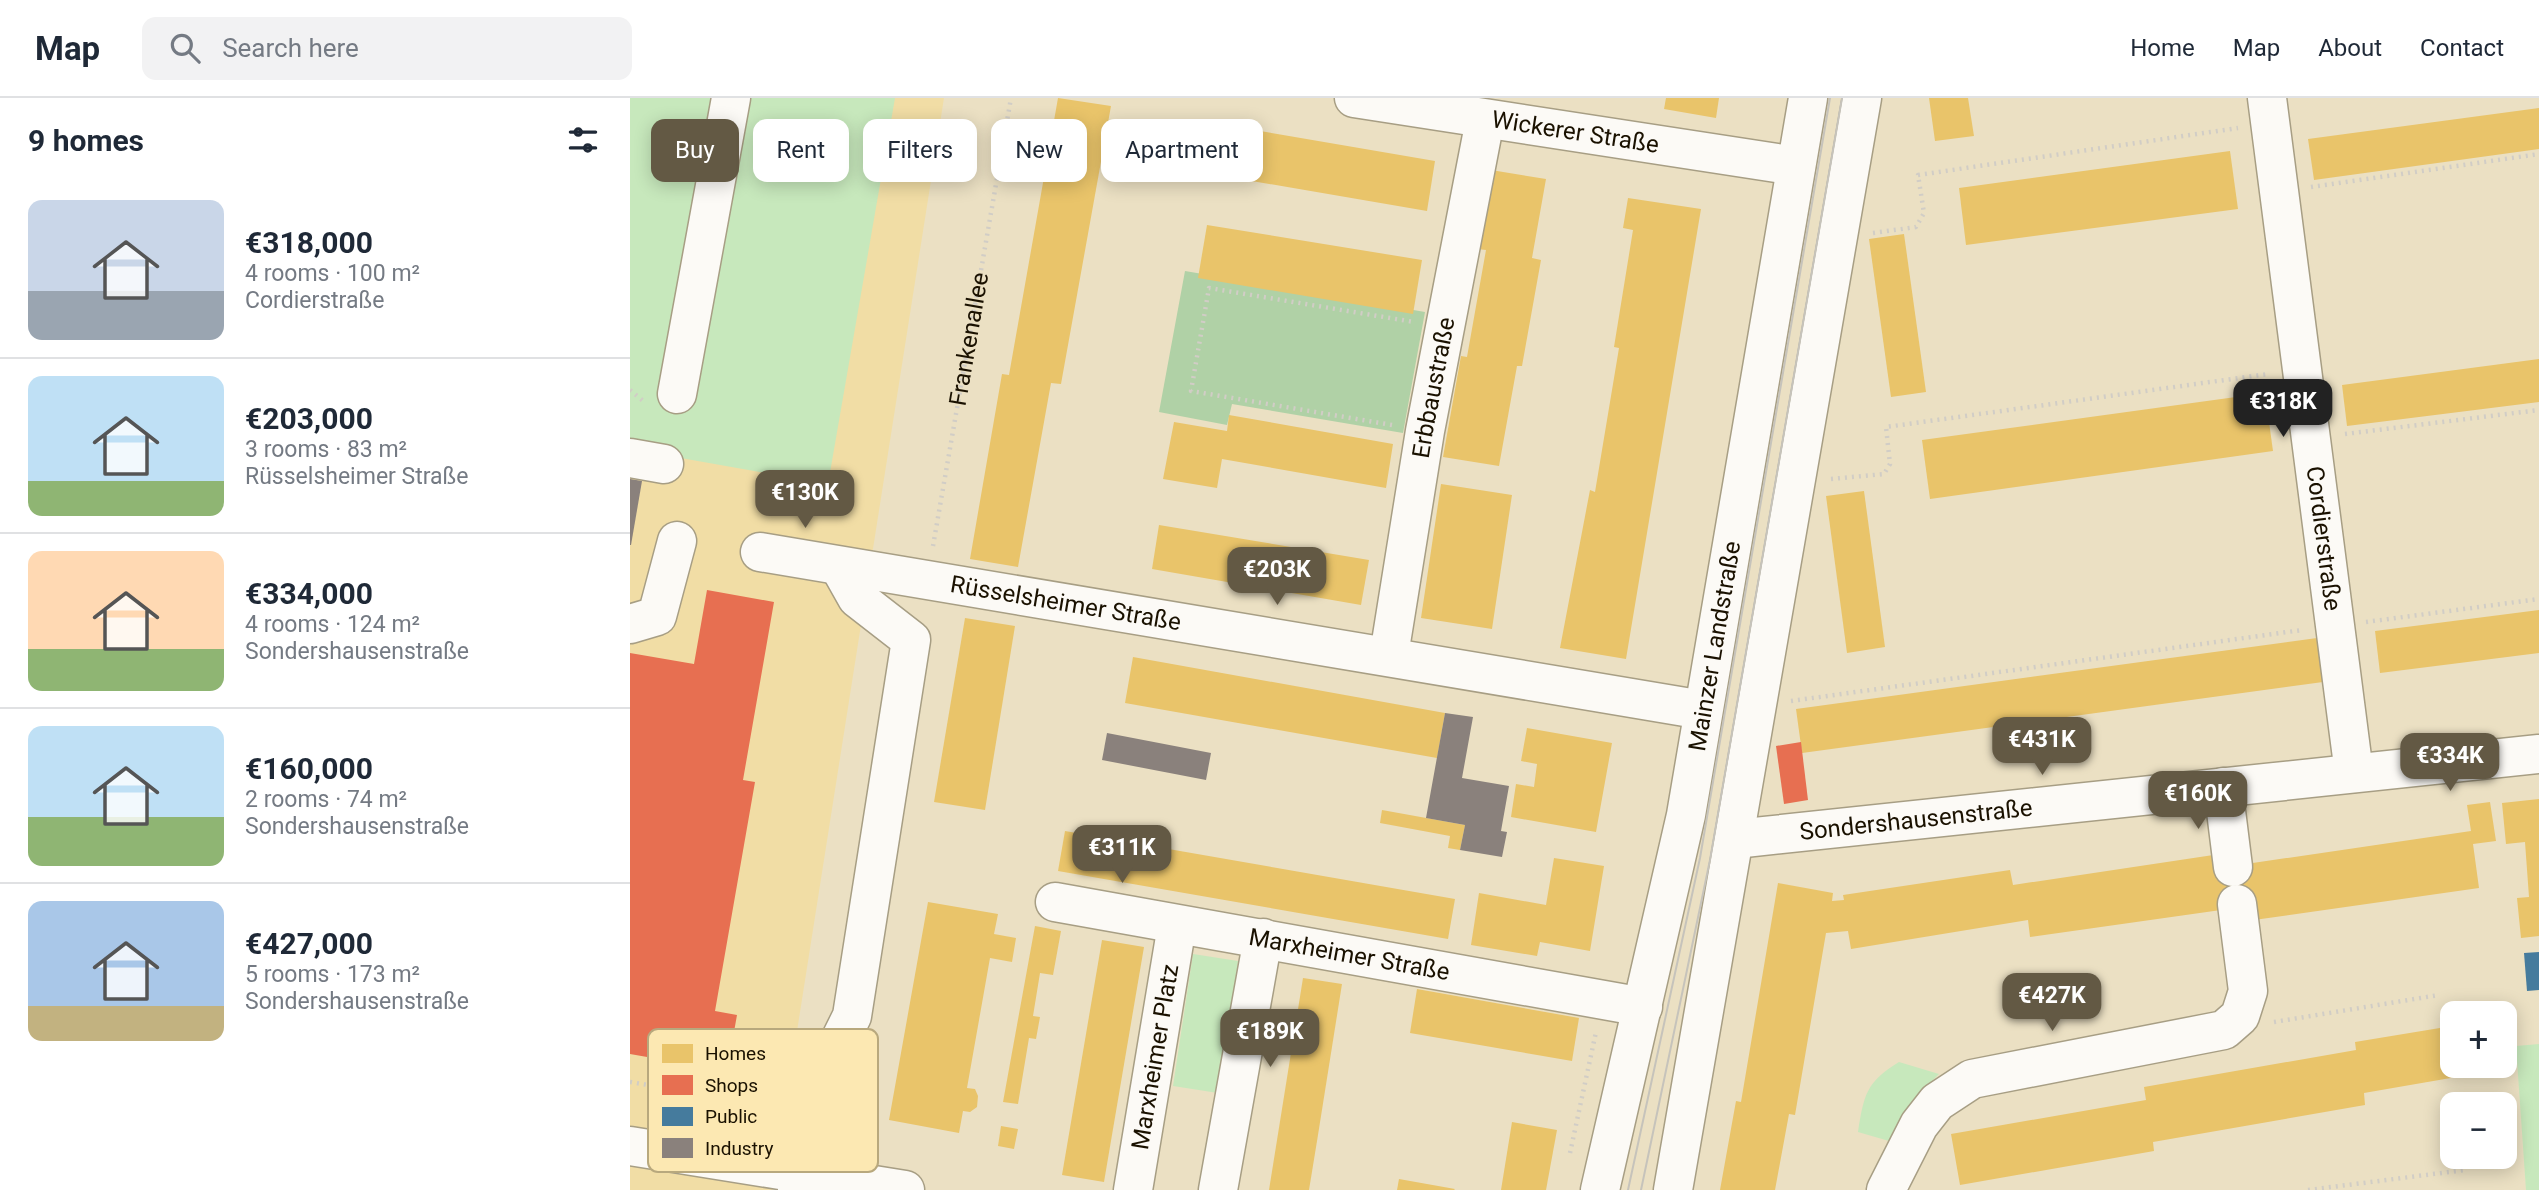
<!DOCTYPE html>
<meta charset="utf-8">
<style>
:root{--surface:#fff;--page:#f2f2f3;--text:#1f2937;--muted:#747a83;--line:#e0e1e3;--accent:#635944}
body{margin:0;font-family:Roboto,sans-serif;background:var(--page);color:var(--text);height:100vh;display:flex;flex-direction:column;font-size:26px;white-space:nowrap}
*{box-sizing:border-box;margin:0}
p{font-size:23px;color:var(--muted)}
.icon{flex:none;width:38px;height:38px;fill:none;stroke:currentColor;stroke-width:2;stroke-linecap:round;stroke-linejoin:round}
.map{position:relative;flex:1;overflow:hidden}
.sheet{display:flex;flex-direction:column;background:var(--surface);width:630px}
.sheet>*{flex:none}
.hud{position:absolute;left:21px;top:21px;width:665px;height:63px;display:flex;gap:14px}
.fabs{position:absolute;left:1810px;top:903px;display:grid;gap:14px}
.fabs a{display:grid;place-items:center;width:77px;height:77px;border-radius:14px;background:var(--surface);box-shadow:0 4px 18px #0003;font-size:35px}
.price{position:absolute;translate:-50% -60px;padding:0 16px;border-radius:14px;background:var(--accent);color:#fff;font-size:23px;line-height:46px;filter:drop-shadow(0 2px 4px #0008)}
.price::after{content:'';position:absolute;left:50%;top:42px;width:21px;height:16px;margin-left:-10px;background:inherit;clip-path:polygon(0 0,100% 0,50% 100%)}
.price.on{background:#222;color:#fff}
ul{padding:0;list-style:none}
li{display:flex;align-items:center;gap:21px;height:175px;padding:0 28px}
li+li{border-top:2px solid var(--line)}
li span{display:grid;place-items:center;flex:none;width:196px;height:140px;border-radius:14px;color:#555}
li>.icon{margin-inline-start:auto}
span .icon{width:84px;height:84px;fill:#fffc;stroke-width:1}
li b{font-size:30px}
h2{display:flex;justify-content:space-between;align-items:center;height:84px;padding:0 28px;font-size:30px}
.chip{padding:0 24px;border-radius:14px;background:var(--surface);box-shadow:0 4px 18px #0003;font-size:24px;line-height:63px}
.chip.on{background:var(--accent);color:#fff}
header{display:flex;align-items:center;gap:42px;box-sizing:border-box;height:98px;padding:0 35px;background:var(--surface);border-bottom:2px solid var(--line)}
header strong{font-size:33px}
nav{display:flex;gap:38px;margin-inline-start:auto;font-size:24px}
.search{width:490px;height:63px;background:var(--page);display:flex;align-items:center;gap:18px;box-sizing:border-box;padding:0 24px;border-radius:14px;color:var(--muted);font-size:26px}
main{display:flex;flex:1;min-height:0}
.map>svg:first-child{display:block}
.built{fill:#f1dda5}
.green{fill:#c7e8bc}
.forest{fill:#b0d1a6}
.homes{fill:#e9c46a}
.shops{fill:#e76f51}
.public{fill:#457b9d}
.industry{fill:#8a817c}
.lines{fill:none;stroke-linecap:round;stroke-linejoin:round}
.minor-casing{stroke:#a79e84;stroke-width:41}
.major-casing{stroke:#a79e84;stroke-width:41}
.path{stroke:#d1cdc6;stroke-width:4.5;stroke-dasharray:2 5;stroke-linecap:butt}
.minor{stroke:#fcfaf6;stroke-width:38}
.major{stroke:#fcfaf6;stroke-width:38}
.tram{stroke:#c6c3bb;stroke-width:2}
.labels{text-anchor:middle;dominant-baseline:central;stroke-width:7;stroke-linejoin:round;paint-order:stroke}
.street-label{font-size:24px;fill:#1a1100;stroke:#fce8b2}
.key{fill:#fce8b2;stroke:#b8a87d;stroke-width:2}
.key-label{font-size:19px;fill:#1a1100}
</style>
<header>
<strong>Map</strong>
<div class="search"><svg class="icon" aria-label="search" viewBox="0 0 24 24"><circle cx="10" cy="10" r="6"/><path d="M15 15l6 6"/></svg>Search here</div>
<nav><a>Home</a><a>Map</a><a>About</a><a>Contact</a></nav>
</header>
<main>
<section class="sheet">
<h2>9 homes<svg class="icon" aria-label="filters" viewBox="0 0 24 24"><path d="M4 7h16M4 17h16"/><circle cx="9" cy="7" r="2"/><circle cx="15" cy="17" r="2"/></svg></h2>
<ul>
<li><span style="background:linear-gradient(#c9d6e8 65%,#9aa5b1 0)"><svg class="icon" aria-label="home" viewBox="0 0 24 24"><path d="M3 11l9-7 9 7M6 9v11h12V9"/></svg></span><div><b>€318,000</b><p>4 rooms · 100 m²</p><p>Cordierstraße</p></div></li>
<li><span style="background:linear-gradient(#bfe0f5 75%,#8fb573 0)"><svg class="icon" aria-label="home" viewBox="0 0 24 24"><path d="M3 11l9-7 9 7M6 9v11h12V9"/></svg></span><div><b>€203,000</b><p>3 rooms · 83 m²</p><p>Rüsselsheimer Straße</p></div></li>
<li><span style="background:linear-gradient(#ffd9b3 70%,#8fb573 0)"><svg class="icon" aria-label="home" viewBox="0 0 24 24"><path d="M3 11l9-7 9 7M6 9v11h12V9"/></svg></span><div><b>€334,000</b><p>4 rooms · 124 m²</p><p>Sondershausenstraße</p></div></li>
<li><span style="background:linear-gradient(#bfe0f5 65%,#8fb573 0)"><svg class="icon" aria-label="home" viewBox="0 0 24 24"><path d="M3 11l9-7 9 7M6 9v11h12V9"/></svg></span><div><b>€160,000</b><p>2 rooms · 74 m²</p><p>Sondershausenstraße</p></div></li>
<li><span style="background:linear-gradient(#a9c7e8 75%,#c2b280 0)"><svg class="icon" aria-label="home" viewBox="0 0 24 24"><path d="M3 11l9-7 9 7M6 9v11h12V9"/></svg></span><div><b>€427,000</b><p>5 rooms · 173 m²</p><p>Sondershausenstraße</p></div></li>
</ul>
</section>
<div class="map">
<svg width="1909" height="1092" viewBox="0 0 1909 1092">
<rect width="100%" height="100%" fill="#ebe0c3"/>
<polygon class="built" points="0,0 314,0 142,1092 0,1092"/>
<g class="green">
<polygon points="0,0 265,0 198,386 0,351"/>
<polygon points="563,856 608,863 588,995 543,988"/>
<polygon points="1909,946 1909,1092 1896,1092 1886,948"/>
<path d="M 1269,964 L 1309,976 L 1285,1000 L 1259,1043 L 1228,1034 C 1234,997 1236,984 1269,964 Z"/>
</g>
<polygon class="forest" points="555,173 795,214 773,335 602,306 597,327 529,314"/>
<g class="homes">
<polygon points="428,0 481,8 431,286 421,285 388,469 340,461 372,276 379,277"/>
<polygon points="1036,0 1089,0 1086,20 1034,11"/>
<polygon points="1299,0 1338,0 1344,38 1305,43"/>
<polygon points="1909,10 1909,51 1684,82 1678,41"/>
<polygon points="595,27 805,63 797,113 587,77"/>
<polygon points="1600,53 1608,111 1336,147 1329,90"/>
<polygon points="861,72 916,81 902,160 911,162 892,268 887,268 869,368 813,359 831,258 837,259 856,152 847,151"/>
<polygon points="998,100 1071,111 996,561 930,550 960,392 965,394 989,250 984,249 1003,132 993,130"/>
<polygon points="577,127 792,162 783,216 568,180"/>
<polygon points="1274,136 1296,294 1261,299 1239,141"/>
<polygon points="1909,261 1909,304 1717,328 1712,287"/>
<polygon points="1635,295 1643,353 1300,401 1292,342"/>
<polygon points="599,317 763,346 756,390 592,361 587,390 533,381 544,324 597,333"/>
<polygon points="811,386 882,397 862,531 791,520"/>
<polygon points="1234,393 1255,549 1217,555 1196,398"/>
<polygon points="529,427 739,462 731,507 522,471"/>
<polygon points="1909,512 1909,555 1750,575 1745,533"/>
<polygon points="335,520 385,528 355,712 304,704"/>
<polygon points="1687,540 1693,584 1172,655 1166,611"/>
<polygon points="503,559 815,615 807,660 495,605"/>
<polygon points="897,630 982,645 966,734 881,719 886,686 904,689 907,666 891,663"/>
<polygon points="1909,701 1909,838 1891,840 1887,800 1899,799 1895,744 1876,746 1872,705"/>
<polygon points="1860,704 1866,743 1843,746 1849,790 1624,822 1598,811 1400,839 1398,822 1221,851 1218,833 1196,835 1165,1017 1159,1016 1145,1092 1090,1092 1106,1003 1111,1004 1148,785 1203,795 1202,803 1214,802 1213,797 1380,772 1383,787 1590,756 1616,766 1841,733 1837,707"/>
<polygon points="752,712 835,727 830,752 818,750 820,738 750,725"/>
<polygon points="435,733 825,801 818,841 428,773"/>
<polygon points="924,760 974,768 960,853 910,844 907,858 841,847 849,795 916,807"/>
<polygon points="298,804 368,816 364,836 386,840 382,864 360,860 337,990 345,991 348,998 347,1009 340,1014 333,1013 329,1035 259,1022"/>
<polygon points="405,828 431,833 423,877 410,875 403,918 410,919 406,941 399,940 388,1006 373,1004"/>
<polygon points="472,842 514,849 474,1084 432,1077"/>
<polygon points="673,880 712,886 688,1037 679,1092 639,1092"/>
<polygon points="787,891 949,920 942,963 780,935"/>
<polygon points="1822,928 1822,968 1860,968 1861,973 1734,995 1735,1007 1523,1044 1524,1053 1330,1087 1321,1036 1516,1002 1514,989 1726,952 1725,944"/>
<polygon points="882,1024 927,1032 916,1092 871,1092"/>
<polygon points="371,1028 388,1031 384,1051 368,1048"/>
<polygon points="769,1081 825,1091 824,1092 767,1092"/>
</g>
<g class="shops">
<polygon points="77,492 144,504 113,682 125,684 85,913 107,917 97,973 0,956 0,555 64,566"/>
<polygon points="1171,644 1178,702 1154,706 1146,648"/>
</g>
<polygon class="public" points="1909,854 1909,892 1897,893 1894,855"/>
<g class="industry">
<polygon points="0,381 12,383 1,447 0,447"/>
<polygon points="815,615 843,619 832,680 879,688 871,733 877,734 872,759 830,752 835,727 796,720"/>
<polygon points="477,635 581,655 576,682 472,662"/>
</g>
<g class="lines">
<g class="minor-casing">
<g id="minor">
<path id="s2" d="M 724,0 L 1166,68"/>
<path id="s3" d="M 1637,0 L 1724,675"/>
<polyline points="47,296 101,0"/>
<polyline points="0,360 34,366"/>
<path id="s4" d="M 130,454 L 1073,612"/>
<polyline points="0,526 27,518 47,443"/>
<path id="s5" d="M 759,557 L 795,333 L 855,22"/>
<polyline points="1593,689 1603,769"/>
<path id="s6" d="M 1105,741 L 1909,656"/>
<path id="s7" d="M 425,804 L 1013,909"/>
<polyline points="167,1092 181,1001 222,918 281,542 227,500 209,468"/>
<path id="s8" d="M 503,1092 L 547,827"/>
<polyline points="588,1092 633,840"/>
<polyline points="1256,1092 1289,1027 1307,1004 1342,981 1594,932 1610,918 1618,893 1607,806"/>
</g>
</g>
<g class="major-casing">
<g id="major">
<polyline points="0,1048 275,1092"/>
<path id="s9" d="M 970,1092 L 1056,717 L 1178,0"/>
<polyline points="1043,1092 1232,0"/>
</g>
</g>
<g class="path">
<polyline points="1681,89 1909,56"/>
<polyline points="1243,135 1286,129 1294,115 1288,77 1608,30"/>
<polyline points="0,292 13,303"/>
<polyline points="762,327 561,293 579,190 784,224"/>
<polyline points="1715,336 1909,312"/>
<polyline points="1201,381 1254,376 1260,366 1256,329 1638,276"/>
<path id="s1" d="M 303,448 L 381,0"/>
<polyline points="1736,524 1909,501"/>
<polyline points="1161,603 1672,532"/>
<polyline points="1644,924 1809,897"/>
<polyline points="0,984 60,994 71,979 117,985"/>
<polyline points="940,1055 966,934"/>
<polyline points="1678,1092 1835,1072"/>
</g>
<use href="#minor" class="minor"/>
<use href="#major" class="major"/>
<g class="tram">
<polyline points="998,1092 1070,760 1200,0"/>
<polyline points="1011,1092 1080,762 1212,0"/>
</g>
</g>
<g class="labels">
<g class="street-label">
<text stroke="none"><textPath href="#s2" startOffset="224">Wickerer Straße</textPath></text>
<text stroke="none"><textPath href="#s1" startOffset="210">Frankenallee</textPath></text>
<text stroke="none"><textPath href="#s5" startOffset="271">Erbbaustraße</textPath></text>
<text stroke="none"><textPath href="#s3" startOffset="444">Cordierstraße</textPath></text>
<text stroke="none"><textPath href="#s4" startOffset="310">Rüsselsheimer Straße</textPath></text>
<text stroke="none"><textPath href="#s9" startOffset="556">Mainzer Landstraße</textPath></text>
<text stroke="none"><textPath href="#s6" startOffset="182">Sondershausenstraße</textPath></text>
<text stroke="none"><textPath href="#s7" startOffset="299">Marxheimer Straße</textPath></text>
<text stroke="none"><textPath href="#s8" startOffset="135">Marxheimer Platz</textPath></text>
</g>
</g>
<rect x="18" y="931" width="230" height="143" rx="10" class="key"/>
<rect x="32" y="946" width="31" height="19" fill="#e9c46a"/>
<rect x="32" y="977" width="31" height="20" fill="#e76f51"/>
<rect x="32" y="1009" width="31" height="19" fill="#457b9d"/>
<rect x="32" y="1040" width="31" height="20" fill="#8a817c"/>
<g class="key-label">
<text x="75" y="962">Homes</text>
<text x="75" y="994">Shops</text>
<text x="75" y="1025">Public</text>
<text x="75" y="1057">Industry</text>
</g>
</svg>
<div class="fabs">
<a>+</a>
<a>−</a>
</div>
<b class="price on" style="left:1653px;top:341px">€318K</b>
<b class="price" style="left:175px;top:432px">€130K</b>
<b class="price" style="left:647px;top:509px">€203K</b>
<b class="price" style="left:1412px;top:679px">€431K</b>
<b class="price" style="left:1820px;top:695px">€334K</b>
<b class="price" style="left:1568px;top:733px">€160K</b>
<b class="price" style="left:492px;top:787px">€311K</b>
<b class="price" style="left:1422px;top:935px">€427K</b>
<b class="price" style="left:640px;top:971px">€189K</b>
<div class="hud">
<a class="chip on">Buy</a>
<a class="chip">Rent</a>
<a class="chip">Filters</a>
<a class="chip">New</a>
<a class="chip">Apartment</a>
</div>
</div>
</main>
